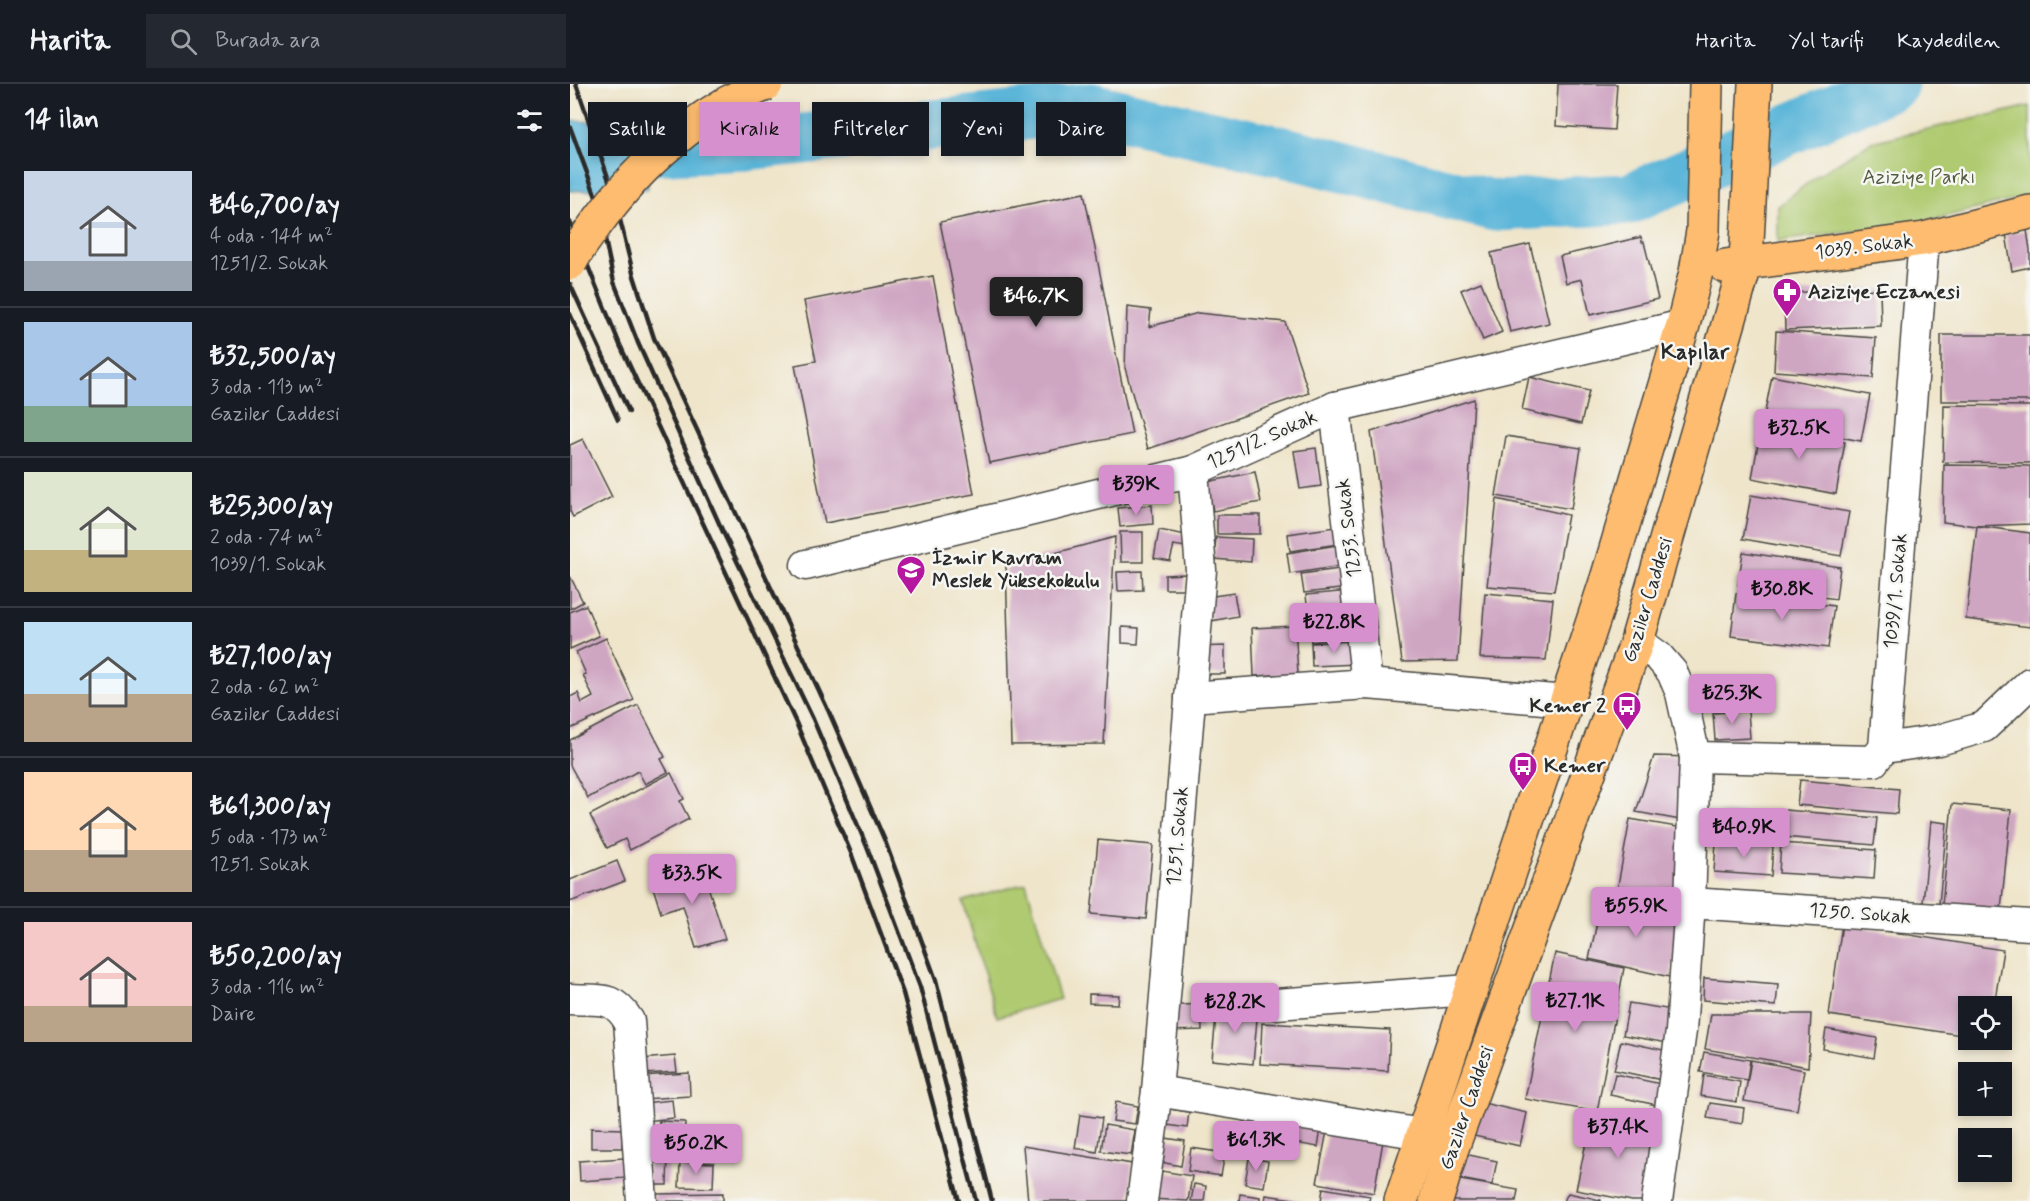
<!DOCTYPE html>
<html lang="tr">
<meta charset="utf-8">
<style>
:root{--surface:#171b24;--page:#242831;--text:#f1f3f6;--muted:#9ea1a6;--line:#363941;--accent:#d690ce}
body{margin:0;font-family:Mynerve,sans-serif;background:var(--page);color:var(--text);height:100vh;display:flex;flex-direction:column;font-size:22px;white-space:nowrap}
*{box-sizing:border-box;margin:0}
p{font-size:20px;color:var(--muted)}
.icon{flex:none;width:33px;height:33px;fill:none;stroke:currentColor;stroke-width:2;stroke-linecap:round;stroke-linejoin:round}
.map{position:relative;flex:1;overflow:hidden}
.panel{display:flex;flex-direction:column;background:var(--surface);width:570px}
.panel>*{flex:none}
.guide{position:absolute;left:18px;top:18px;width:570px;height:54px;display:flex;gap:12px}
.fabs{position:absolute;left:1388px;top:912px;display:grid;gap:12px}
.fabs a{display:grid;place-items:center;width:54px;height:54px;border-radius:0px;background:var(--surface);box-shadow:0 3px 9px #0003;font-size:30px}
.price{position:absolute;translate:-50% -51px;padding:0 14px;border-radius:6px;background:var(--accent);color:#111;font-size:20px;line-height:39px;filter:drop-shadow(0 2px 3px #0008)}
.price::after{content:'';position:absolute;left:50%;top:36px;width:18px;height:14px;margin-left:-9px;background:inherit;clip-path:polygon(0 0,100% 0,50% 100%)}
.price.active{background:#222;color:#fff}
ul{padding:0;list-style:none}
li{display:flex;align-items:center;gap:18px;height:150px;padding:0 24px}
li+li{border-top:2px solid var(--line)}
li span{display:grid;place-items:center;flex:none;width:168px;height:120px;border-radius:0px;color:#555}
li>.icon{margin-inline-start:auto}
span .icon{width:72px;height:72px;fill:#fffc;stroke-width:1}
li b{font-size:26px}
h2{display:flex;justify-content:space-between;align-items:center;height:72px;padding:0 24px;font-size:26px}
.tag{padding:0 21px;border-radius:0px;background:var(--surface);box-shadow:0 3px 9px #0003;font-size:21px;line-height:54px}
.tag.active{background:var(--accent);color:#111}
header{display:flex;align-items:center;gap:36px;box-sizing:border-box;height:84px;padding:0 30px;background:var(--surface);border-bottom:2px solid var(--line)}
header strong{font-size:28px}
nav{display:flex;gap:33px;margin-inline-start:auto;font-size:21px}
.search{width:420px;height:54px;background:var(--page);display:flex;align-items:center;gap:15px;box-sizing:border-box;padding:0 21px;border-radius:0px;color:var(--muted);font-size:22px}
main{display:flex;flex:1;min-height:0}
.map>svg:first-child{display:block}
.green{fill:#afca70;stroke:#6d7a4e;stroke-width:1.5}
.water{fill:#5cb6d9;stroke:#447082;stroke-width:1.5}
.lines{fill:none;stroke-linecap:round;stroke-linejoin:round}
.river{stroke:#5cb6d9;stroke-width:51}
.building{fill:#cfa6c2}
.minor-casing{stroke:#484743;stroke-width:33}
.major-casing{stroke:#484743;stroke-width:36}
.minor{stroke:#fff;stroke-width:30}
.major{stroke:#fdbc70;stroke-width:33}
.rail{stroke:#2b2b2b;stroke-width:4.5}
.highway-bridge-casing{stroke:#484743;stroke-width:36;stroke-linecap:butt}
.highway-bridge{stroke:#fdbc70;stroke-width:33}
.labels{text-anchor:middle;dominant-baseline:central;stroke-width:5;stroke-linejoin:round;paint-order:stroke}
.park-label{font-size:20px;fill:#535b40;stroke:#f6f6f2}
.street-label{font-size:20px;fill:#2b2b2b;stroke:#f6f6f2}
.poi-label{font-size:20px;font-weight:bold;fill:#2b2b2b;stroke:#f6f6f2;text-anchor:start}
.quarter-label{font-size:22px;font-weight:bold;fill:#2b2b2b;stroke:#f6f6f2}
</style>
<header>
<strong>Harita</strong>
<div class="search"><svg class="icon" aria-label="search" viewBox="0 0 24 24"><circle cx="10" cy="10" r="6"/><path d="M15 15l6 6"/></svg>Burada ara</div>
<nav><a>Harita</a><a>Yol tarifi</a><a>Kaydedilen</a></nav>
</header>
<main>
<section class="panel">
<h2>14 ilan<svg class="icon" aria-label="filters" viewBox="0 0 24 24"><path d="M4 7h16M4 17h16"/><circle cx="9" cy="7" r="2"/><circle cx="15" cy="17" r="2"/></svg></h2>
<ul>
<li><span style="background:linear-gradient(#c9d6e8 75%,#9aa5b1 0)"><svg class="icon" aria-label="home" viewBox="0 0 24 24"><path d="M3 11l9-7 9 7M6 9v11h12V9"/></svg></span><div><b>₺46,700/ay</b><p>4 oda · 144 m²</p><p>1251/2. Sokak</p></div></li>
<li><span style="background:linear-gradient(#a9c7e8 70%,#7fa58c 0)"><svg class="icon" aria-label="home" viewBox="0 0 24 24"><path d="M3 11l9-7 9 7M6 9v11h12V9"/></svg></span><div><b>₺32,500/ay</b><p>3 oda · 113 m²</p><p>Gaziler Caddesi</p></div></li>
<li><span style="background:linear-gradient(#dfe7d0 65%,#c2b280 0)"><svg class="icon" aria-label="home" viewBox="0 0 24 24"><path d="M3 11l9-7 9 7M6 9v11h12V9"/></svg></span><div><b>₺25,300/ay</b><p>2 oda · 74 m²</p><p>1039/1. Sokak</p></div></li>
<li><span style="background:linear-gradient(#bfe0f5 60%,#b9a48a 0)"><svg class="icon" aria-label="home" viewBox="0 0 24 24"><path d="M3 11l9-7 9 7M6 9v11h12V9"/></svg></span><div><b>₺27,100/ay</b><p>2 oda · 62 m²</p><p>Gaziler Caddesi</p></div></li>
<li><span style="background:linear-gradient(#ffd9b3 65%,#b9a48a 0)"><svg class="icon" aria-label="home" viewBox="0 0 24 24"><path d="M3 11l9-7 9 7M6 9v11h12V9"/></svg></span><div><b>₺61,300/ay</b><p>5 oda · 173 m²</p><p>1251. Sokak</p></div></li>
<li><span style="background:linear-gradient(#f6c9c9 70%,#b9a48a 0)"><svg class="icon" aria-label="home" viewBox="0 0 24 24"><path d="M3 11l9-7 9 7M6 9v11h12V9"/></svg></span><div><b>₺50,200/ay</b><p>3 oda · 116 m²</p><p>Daire</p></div></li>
</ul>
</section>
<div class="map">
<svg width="1460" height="1117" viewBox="0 0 1460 1117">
<rect width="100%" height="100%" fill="#f6f6f2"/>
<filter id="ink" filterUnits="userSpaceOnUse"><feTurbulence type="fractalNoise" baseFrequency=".0167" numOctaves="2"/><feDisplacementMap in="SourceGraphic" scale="12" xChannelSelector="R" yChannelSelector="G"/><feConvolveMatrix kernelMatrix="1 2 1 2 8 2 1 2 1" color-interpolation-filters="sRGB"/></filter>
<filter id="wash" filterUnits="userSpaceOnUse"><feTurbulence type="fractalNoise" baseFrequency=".008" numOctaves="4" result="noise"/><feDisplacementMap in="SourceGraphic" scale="24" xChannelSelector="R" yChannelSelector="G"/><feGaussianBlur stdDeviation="1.35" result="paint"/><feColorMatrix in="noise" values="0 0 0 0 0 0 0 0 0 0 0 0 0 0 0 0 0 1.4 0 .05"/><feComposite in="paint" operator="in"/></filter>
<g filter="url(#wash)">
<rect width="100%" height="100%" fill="#efe5ca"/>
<g class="green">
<polygon points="1460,22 1460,112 1352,138 1208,157 1208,122 1248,91 1301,58"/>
<polygon points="456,799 490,915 427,933 393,817"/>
</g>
<polygon class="water" points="0,37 77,40 78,105 0,107"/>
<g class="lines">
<polyline class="river" points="0,70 177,61 521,24 726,71 925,122 1059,115 1323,0"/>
</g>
<g id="blocks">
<g class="building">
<polygon points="988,0 1047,0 1044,46 986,42"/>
<polygon points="514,109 562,350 419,379 370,138"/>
<polygon points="1457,146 1460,166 1460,183 1442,187 1436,150"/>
<polygon points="1071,153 1072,158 1074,158 1088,215 1020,231 1012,195 996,199 990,172"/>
<polygon points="960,160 979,239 940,248 921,169"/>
<polygon points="363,192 404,410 255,439 225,281 246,277 234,217"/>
<polygon points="911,198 932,248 913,256 891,206"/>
<polygon points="1310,205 1311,242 1215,246 1214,209"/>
<polygon points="557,223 581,226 579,243 628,229 715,238 739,309 578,365 555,284"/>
<polygon points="1206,247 1306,254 1303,294 1204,287"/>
<rect x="1371" y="251" width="89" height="66"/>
<polygon points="1202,292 1300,311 1291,357 1193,338"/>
<polygon points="959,293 1019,307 1011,340 952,326"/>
<polygon points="904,315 888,577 832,578 801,348"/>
<polygon points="1374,321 1460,322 1460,379 1373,378"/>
<polygon points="1191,343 1275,358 1266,410 1182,394"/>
<polygon points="936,352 1011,364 1001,425 926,412"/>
<polygon points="13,355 42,413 3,433 0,427 0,361"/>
<polygon points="746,364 751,402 730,405 724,367"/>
<polygon points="1374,381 1460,382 1460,440 1407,442 1373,438"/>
<polygon points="685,388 691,418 643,427 637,398"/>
<polygon points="1181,411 1279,428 1271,472 1173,455"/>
<polygon points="927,415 998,431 984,507 917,502"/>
<polygon points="582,421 583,440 550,443 548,424"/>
<rect x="647" y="431" width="43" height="19"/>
<polygon points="773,442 775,459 720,467 718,450"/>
<polygon points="1407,442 1460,449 1460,543 1396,535"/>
<polygon points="589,446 617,451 615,463 604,461 600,477 584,474"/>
<polygon points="550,448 573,448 573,478 551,478"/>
<polygon points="545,453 534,660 441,661 436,482"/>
<polygon points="646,453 682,455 681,478 644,475"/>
<polygon points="774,460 777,481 720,490 717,469"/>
<polygon points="1173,468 1270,483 1266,515 1168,501"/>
<polygon points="777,484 779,504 734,509 731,490"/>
<polygon points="572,487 573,506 548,507 547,488"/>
<polygon points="615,490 615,505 595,505 595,491"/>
<polygon points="0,492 13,518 0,525"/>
<polygon points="780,507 785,553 741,558 736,511"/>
<polygon points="664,509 668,532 641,537 637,513"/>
<polygon points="915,509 983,515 976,576 910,574"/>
<polygon points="1166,509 1264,522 1258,564 1161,552"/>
<polygon points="16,521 29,552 0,565 0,528"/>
<polygon points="725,542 728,590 684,592 682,544"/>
<polygon points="552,543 569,544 568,560 552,559"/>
<polygon points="36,554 64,616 0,645 0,613 8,609 12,619 23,613 13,591 16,590 6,568"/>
<polygon points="787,557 788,580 742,582 741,559"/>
<polygon points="655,562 655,590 626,590 625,563"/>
<polygon points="68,621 95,673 91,675 98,688 75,700 68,687 18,714 0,681 0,656"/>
<polygon points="1178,627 1180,654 1145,656 1143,629"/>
<polygon points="1084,672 1122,673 1116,737 1066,728"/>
<polygon points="101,689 114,715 110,717 119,735 60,766 55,755 37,764 20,731"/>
<polygon points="1230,696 1329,705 1327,730 1227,721"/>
<polygon points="1382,720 1441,726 1431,826 1372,821"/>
<polygon points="1215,726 1307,734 1304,761 1213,753"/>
<polygon points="1150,728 1204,732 1202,756 1148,752"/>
<polygon points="1060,735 1119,745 1106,822 1046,812"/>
<polygon points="1361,737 1377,739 1369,820 1353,819"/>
<polygon points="528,756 583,761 576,835 521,830"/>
<polygon points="1146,759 1203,762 1201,792 1144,788"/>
<polygon points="1211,759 1306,766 1304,795 1209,789"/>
<polygon points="47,777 55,797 0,818 0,796"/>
<polygon points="132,784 155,855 126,864 113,822 91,829 82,800"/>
<polygon points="1032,816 1114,834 1100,893 1019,875"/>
<polygon points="1272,840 1433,866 1424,922 1398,922 1398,952 1259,931"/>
<polygon points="985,869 1054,884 1027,1028 955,1015"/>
<polygon points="1134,894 1208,900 1206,922 1133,916"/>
<polygon points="519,910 549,911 548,920 519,919"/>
<polygon points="1059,919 1103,926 1097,959 1053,951"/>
<polygon points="631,920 632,946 598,947 597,922"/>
<polygon points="647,920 688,924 683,980 642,976"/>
<polygon points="1141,930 1241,930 1238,983 1135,965"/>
<polygon points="692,939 820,946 818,987 690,980"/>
<polygon points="1256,945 1307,954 1304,974 1253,965"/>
<polygon points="1051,957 1098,967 1092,996 1044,986"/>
<polygon points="1134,968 1180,976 1177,996 1130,988"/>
<polygon points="105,972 107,988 73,990 72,975"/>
<polygon points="1181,976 1234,986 1227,1026 1174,1017"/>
<polygon points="119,989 120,1012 73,1015 72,992"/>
<polygon points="1045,990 1091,1000 1087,1021 1040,1011"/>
<polygon points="1134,991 1170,998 1167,1018 1131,1012"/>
<polygon points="102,1016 104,1034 75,1037 73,1019"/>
<polygon points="546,1018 568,1022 565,1040 543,1037"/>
<polygon points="909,1018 957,1029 950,1062 904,1052"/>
<polygon points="1140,1019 1174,1024 1172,1040 1137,1034"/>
<polygon points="593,1024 619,1028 617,1044 591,1040"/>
<polygon points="1022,1030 1089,1043 1074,1117 1062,1117 1006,1106"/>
<polygon points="510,1031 532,1034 527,1068 505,1064"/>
<polygon points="675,1034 706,1040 700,1073 669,1067"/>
<polygon points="89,1037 115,1038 114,1060 88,1059"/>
<polygon points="722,1040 751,1044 748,1063 719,1058"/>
<polygon points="535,1041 565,1046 561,1071 531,1067"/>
<polygon points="21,1044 53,1045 52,1064 21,1064"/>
<polygon points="757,1047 813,1057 804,1109 747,1099"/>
<polygon points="588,1053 615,1057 611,1082 585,1077"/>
<polygon points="453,1062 562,1080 560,1117 458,1117"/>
<polygon points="107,1063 131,1064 131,1077 107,1076"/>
<polygon points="621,1064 655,1069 651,1092 618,1087"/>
<polygon points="890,1069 927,1077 922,1101 885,1094"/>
<polygon points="78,1071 98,1071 97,1101 77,1101"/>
<polygon points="54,1074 55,1094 10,1097 9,1077"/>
<polygon points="679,1074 698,1077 694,1103 675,1100"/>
<polygon points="110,1078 144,1079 143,1104 109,1103"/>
<polygon points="586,1086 622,1092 618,1117 581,1115"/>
<polygon points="885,1095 948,1106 946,1117 881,1117"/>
<polygon points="624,1100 636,1102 634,1117 621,1117"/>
<polygon points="753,1104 800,1112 799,1117 751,1117"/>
<polygon points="153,1109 153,1117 84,1117 84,1110"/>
<polygon points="998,1109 1031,1116 1031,1117 994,1117"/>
<polygon points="670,1110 690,1113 690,1117 669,1117"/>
<polygon points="696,1111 729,1116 729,1117 695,1117"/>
</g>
</g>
</g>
<g filter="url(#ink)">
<use href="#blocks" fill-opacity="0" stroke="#484743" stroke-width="1.5"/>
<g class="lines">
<g class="minor-casing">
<g id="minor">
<polyline points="765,323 797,600"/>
<polyline points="236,481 623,387 765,323 1113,241"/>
<polyline points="1067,557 1089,573 1102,588 1111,609 1125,673 1120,819 1111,947 1087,1117"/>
<polyline points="620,613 797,600 996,617"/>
<polyline points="1314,664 1369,656 1414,643 1460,599"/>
<polyline points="1125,673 1304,677 1314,664 1354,155"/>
<polyline points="1120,819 1460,841"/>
<path d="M 0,915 C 29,917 42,910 59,937 L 72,1117"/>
<polyline points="706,920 900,906"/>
<polyline points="587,1007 852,1050"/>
<polyline points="572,1117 587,1007 631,486 623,387"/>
</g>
</g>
<g class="major-casing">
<g id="major">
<polyline points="1155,182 1354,155 1460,128"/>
<polyline points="831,1117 1037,495 1113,241 1126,188 1133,147 1136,0"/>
<polyline points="866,1117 882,1064 1067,557 1134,325 1176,178 1185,0"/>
</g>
</g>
<use href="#minor" class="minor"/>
<use href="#major" class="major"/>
<g class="rail">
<polyline points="6,0 44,111 63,189 84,254 259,628 315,757 366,896 422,1117"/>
<polyline points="0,43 26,113 44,198 68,259 153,448 243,635 297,763 350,903 406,1117"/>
<polyline points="0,138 50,261 227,641 281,769 333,909 389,1117"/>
<polyline points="0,200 59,328"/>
<polyline points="0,230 48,336"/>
</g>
<g class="highway-bridge-casing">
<path id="highway-bridge" d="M 0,179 C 7,165 17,153 26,140 C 70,80 126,29 196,0"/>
</g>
<use href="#highway-bridge" class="highway-bridge"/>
</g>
</g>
<defs>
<g id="pharmacy-pin" transform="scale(1.5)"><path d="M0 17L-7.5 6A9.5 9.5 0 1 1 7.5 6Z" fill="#b5179e" stroke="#f6f6f2"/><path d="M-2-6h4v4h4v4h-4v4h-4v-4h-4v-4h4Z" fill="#fff"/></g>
<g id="university-pin" transform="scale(1.5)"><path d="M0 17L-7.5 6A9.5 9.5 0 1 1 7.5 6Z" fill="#b5179e" stroke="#f6f6f2"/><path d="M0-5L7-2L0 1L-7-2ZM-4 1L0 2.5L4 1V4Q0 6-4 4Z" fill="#fff"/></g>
<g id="bus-pin" transform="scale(1.5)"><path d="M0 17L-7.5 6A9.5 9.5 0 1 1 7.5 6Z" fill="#b5179e" stroke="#f6f6f2"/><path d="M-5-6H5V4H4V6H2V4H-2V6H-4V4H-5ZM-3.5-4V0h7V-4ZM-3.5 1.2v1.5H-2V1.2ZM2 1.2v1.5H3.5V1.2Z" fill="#fff"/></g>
</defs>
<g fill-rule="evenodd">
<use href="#pharmacy-pin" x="1217" y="208"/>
<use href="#university-pin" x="341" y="486"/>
<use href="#bus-pin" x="1057" y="622"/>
<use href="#bus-pin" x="953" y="682"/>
</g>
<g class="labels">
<g class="park-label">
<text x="1349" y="93">Aziziye Parkı</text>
</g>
<g class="street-label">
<text transform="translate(1294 163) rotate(-7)">1039. Sokak</text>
<text transform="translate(692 356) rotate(-24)">1251/2. Sokak</text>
<text transform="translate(779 444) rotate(-97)">1253. Sokak</text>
<text transform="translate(1326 507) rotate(-85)">1039/1. Sokak</text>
<text transform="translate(1078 516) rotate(-73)">Gaziler Caddesi</text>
<text transform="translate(608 752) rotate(-85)">1251. Sokak</text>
<text transform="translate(1290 830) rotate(4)">1250. Sokak</text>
<text transform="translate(897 1024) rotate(-71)">Gaziler Caddesi</text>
</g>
<g class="poi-label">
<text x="1238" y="208">Aziziye Eczanesi</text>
<text x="362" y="474">İzmir Kavram<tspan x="362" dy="23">Meslek Yüksekokulu</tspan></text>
<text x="1036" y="622" text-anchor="end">Kemer 2</text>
<text x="974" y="682">Kemer</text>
</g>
<g class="quarter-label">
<text x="1125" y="269">Kapılar</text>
</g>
</g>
</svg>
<div class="fabs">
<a><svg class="icon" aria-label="locate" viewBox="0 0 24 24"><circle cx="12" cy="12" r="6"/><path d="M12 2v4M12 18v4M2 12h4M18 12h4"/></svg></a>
<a>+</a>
<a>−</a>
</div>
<b class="price active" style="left:466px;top:244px">₺46.7K</b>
<b class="price" style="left:1229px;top:376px">₺32.5K</b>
<b class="price" style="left:566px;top:432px">₺39K</b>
<b class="price" style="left:1212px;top:537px">₺30.8K</b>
<b class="price" style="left:764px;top:570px">₺22.8K</b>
<b class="price" style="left:1162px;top:641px">₺25.3K</b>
<b class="price" style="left:1174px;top:775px">₺40.9K</b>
<b class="price" style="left:122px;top:821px">₺33.5K</b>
<b class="price" style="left:1066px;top:854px">₺55.9K</b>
<b class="price" style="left:1005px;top:949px">₺27.1K</b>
<b class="price" style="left:665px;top:950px">₺28.2K</b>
<b class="price" style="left:1048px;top:1075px">₺37.4K</b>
<b class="price" style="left:686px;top:1088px">₺61.3K</b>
<b class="price" style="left:126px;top:1091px">₺50.2K</b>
<div class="guide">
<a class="tag">Satılık</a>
<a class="tag active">Kiralık</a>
<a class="tag">Filtreler</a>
<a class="tag">Yeni</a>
<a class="tag">Daire</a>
</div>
</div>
</main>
